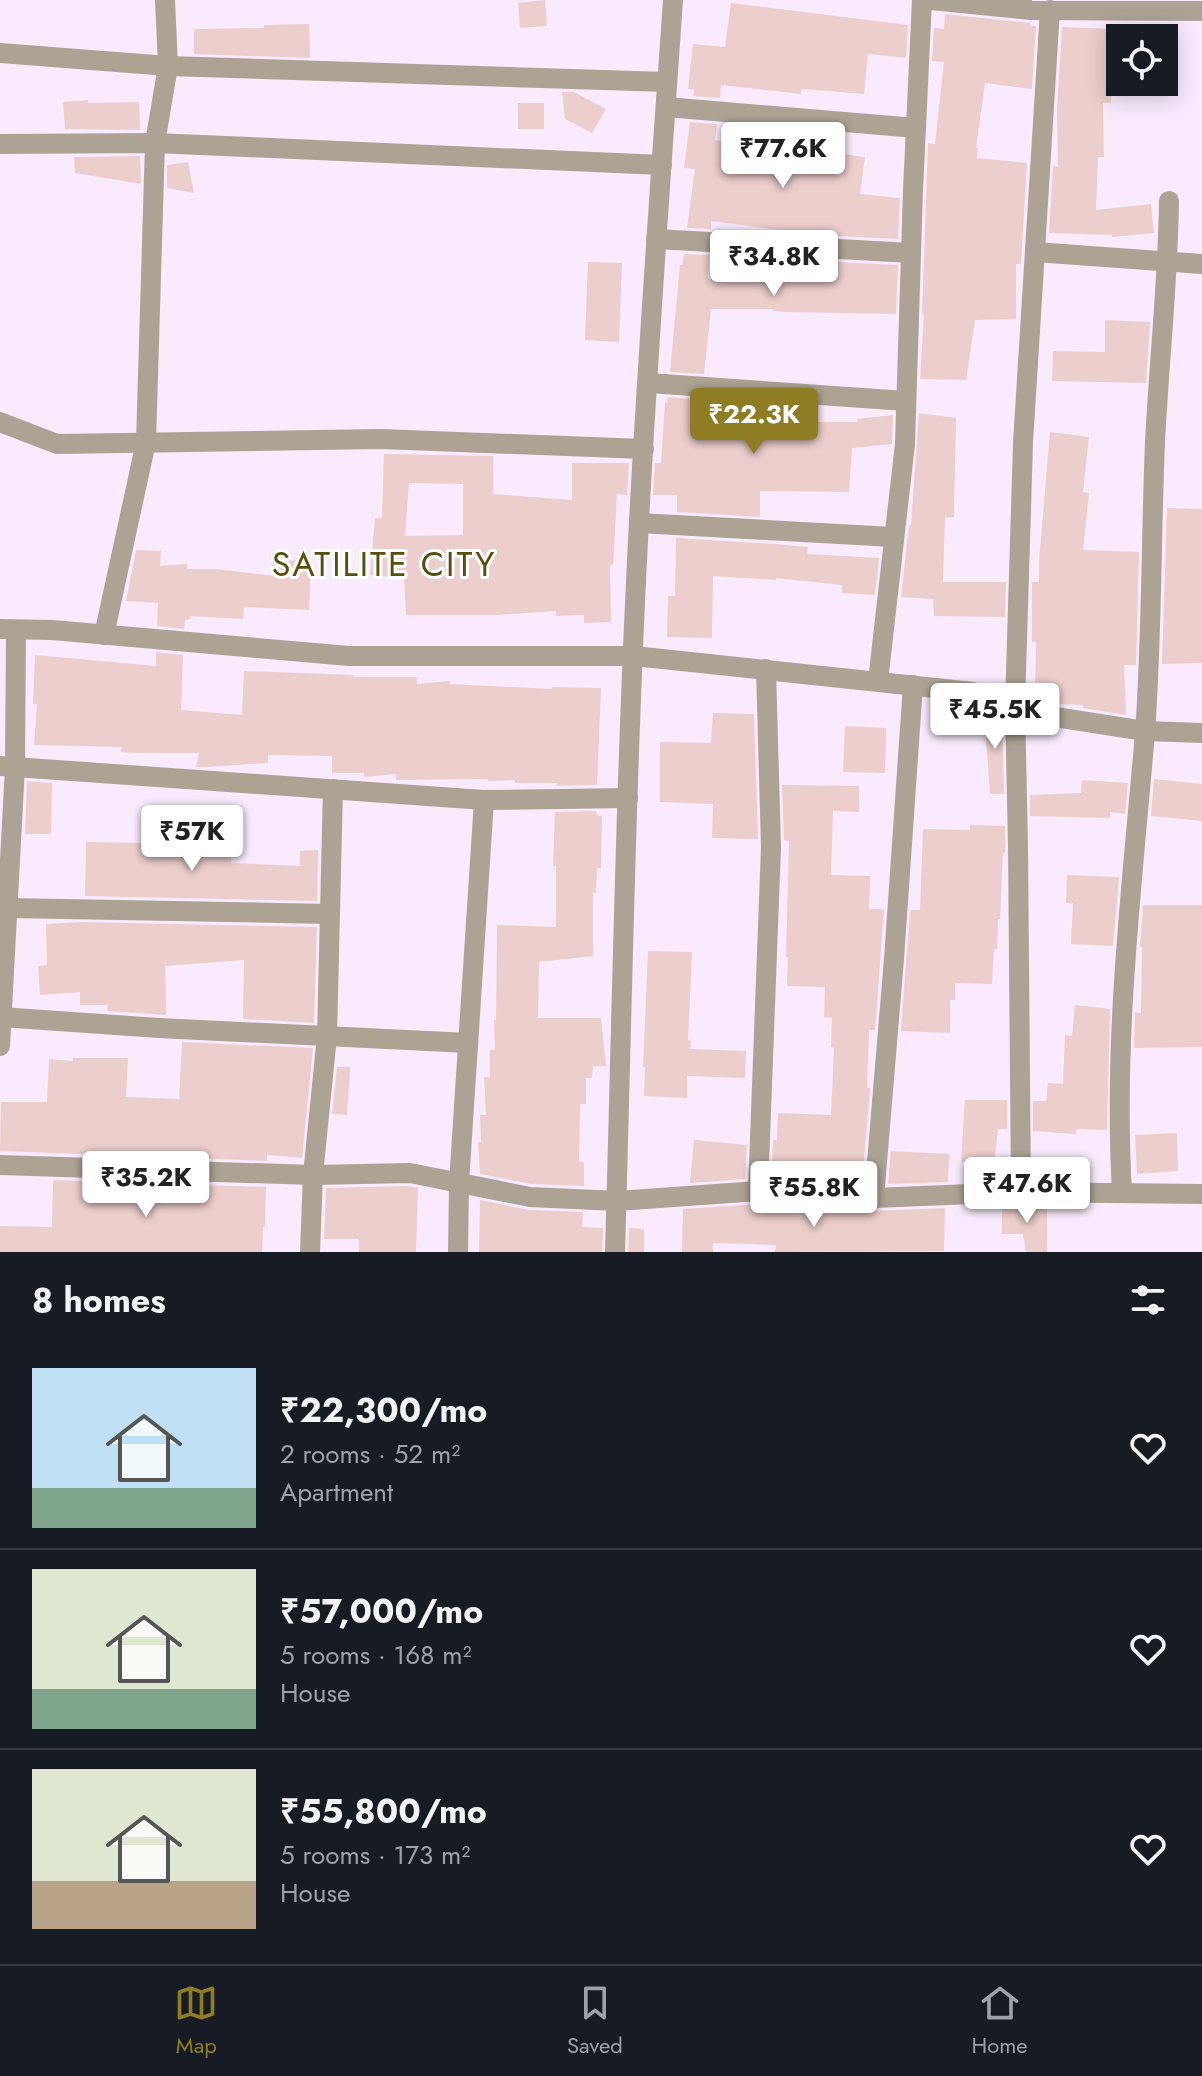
<!DOCTYPE html>
<meta charset="utf-8">
<style>
:root{--surface:#171b24;--page:#242831;--text:#f1f3f6;--muted:#9ea1a6;--line:#363941;--accent:#8f7d24}
body{margin:0;font-family:Jost,sans-serif;background:var(--page);color:var(--text);height:100vh;display:flex;flex-direction:column;font-size:30px;white-space:nowrap}
*{box-sizing:border-box;margin:0}
p{font-size:26px;color:var(--muted)}
.icon{flex:none;width:44px;height:44px;fill:none;stroke:currentColor;stroke-width:2;stroke-linecap:round;stroke-linejoin:round}
.map{position:relative;height:1252px;overflow:hidden}
.drawer{display:flex;flex-direction:column;background:var(--surface);flex:1}
.drawer>*{flex:none}
.tools{position:absolute;left:1106px;top:24px;display:grid;gap:16px}
.tools a{display:grid;place-items:center;width:72px;height:72px;border-radius:0px;background:var(--surface);box-shadow:0 4px 20px #0003;font-size:40px}
.price{position:absolute;translate:-50% -68px;padding:0 18px;border-radius:8px;background:#fff;color:#222;font-size:26px;line-height:52px;filter:drop-shadow(0 2px 4px #0008)}
.price::after{content:'';position:absolute;left:50%;top:48px;width:24px;height:18px;margin-left:-12px;background:inherit;clip-path:polygon(0 0,100% 0,50% 100%)}
.price.on{background:var(--accent);color:#fff}
ul{padding:0;list-style:none}
li{display:flex;align-items:center;gap:24px;height:200px;padding:0 32px}
li+li{border-top:2px solid var(--line)}
li span{display:grid;place-items:center;flex:none;width:224px;height:160px;border-radius:0px;color:#555}
li>.icon{margin-inline-start:auto}
span .icon{width:96px;height:96px;fill:#fffc;stroke-width:1}
li b{font-size:34px}
h2{display:flex;justify-content:space-between;align-items:center;height:96px;padding:0 32px;font-size:34px}
.menu{display:flex;justify-content:space-around;align-items:center;height:112px;border-top:2px solid var(--line);background:var(--surface);font-size:22px;color:var(--muted)}
.menu a{display:grid;justify-items:center;gap:4px}
.menu .on{color:var(--accent)}
.map>svg:first-child{display:block}
.building{fill:#eccecc;fill-rule:evenodd}
.lines{fill:none;stroke-linecap:round;stroke-linejoin:round}
.minor{stroke:#ada394;stroke-width:20}
.labels{text-anchor:middle;dominant-baseline:central;stroke-width:6;stroke-linejoin:round;paint-order:stroke}
.quarter-label{font-size:34px;letter-spacing:2px;fill:#594d0d;stroke:#fff}
</style>
<div class="map">
<svg width="1202" height="1252" viewBox="0 0 1202 1252">
<rect width="100%" height="100%" fill="#f9ebfd"/>
<g class="building">
<polygon points="545,0 547,26 520,28 518,3"/>
<polygon points="731,3 908,25 906,58 868,54 864,94 802,89 801,94 721,85 720,98 693,96 694,89 688,89 693,44 725,47"/>
<polygon points="945,14 1030,23 1030,26 1036,26 1032,89 985,83 976,148 978,148 977,158 1027,163 1021,264 1016,264 1016,319 975,320 966,380 920,379 924,314 922,314 928,143 935,144 944,62 932,61 934,28 944,29"/>
<polygon points="309,24 310,58 194,54 194,29 264,28 264,25"/>
<polygon points="1062,27 1116,29 1111,103 1103,103 1104,157 1098,157 1096,210 1151,204 1154,233 1112,237 1112,235 1049,233 1053,166 1058,167 1057,111"/>
<polygon points="562,92 574,92 606,109 592,133 565,119"/>
<polygon points="88,100 88,103 139,102 140,130 65,129 63,102"/>
<rect x="518" y="103" width="26" height="26"/>
<polygon points="690,122 717,124 715,140 782,148 782,146 865,157 860,194 900,198 898,239 778,233 778,230 711,221 711,229 687,228 695,169 684,168"/>
<polygon points="140,156 141,184 75,173 74,157"/>
<polygon points="188,162 194,193 167,188 167,165"/>
<polygon points="684,254 709,255 708,279 771,279 775,259 898,265 896,314 787,312 773,311 773,309 711,309 704,374 670,372 680,265 682,265"/>
<polygon points="588,262 622,263 619,342 585,340"/>
<polygon points="1105,320 1150,322 1146,383 1052,381 1053,351 1105,352"/>
<polygon points="668,397 701,400 700,406 763,407 763,418 789,420 789,422 858,422 857,419 893,415 892,444 852,448 849,492 760,491 760,517 677,512 677,495 653,495 655,463 661,463 665,403 667,403"/>
<polygon points="919,413 956,418 954,517 945,517 943,582 1006,582 1005,617 934,616 933,599 901,597 909,525 911,525"/>
<polygon points="1050,432 1089,437 1083,492 1089,493 1083,550 1139,552 1136,665 1124,665 1126,715 1083,708 1083,705 1058,704 1035,697 1036,642 1032,642 1032,582 1039,582 1039,561"/>
<path d="M 384,454 L 493,456 L 493,494 L 572,500 L 572,463 L 629,463 L 627,495 L 617,494 L 613,565 L 610,565 L 611,622 L 584,623 L 584,615 L 556,616 L 556,611 L 496,615 L 406,615 L 404,578 L 370,575 L 375,518 L 382,518 ZM 409,483 L 463,484 L 463,535 L 405,536 Z"/>
<polygon points="1167,508 1202,509 1202,663 1162,664"/>
<polygon points="676,538 775,544 808,547 807,554 879,558 875,595 842,593 842,585 776,578 776,580 713,576 712,638 667,637 668,596 675,596"/>
<polygon points="136,550 161,551 160,566 187,564 187,569 216,569 274,576 274,560 311,561 309,610 244,607 243,619 190,616 191,619 185,620 184,629 157,626 158,603 126,601"/>
<polygon points="156,652 183,655 181,710 242,715 244,671 354,675 354,677 417,677 417,684 450,681 450,684 552,689 552,687 601,688 597,785 556,786 557,783 515,783 515,780 488,781 488,779 396,780 396,774 364,777 364,773 332,773 332,756 268,755 268,763 206,767 196,767 199,753 135,753 121,752 122,747 34,745 37,704 33,704 35,655 156,666"/>
<polygon points="984,710 1002,714 1004,794 990,794"/>
<polygon points="713,713 754,714 758,839 712,838 713,804 660,802 660,742 711,743"/>
<polygon points="845,726 886,728 885,773 843,772"/>
<polygon points="1154,779 1202,784 1202,821 1151,816"/>
<polygon points="1082,780 1128,783 1125,814 1110,812 1110,818 1030,816 1030,795 1081,793"/>
<polygon points="27,781 52,783 51,834 25,834"/>
<polygon points="782,785 859,786 859,812 833,811 831,875 870,876 869,909 884,909 875,1030 869,1030 867,1088 870,1088 862,1184 771,1179 773,1140 777,1140 778,1113 831,1115 834,1048 831,1047 832,1018 824,1017 825,987 787,986 788,957 786,957 789,841 784,840"/>
<polygon points="597,811 596,815 602,816 601,868 597,868 596,893 593,892 593,956 539,962 538,1018 601,1018 606,1066 593,1066 592,1078 586,1078 586,1104 580,1104 579,1162 584,1162 584,1186 532,1184 480,1174 478,1142 481,1142 480,1115 486,1115 484,1077 490,1077 490,1050 495,1050 494,1020 496,1020 497,925 556,927 556,866 553,866 555,812"/>
<polygon points="970,825 1005,826 1005,853 1003,853 1000,919 998,919 997,949 994,949 992,984 955,983 955,1000 950,1000 950,1033 901,1031 910,910 920,910 923,829 970,830"/>
<polygon points="144,836 199,839 197,852 232,855 231,863 300,866 300,851 318,850 317,901 85,896 86,842 144,843"/>
<polygon points="1067,875 1119,877 1113,946 1071,944 1073,903 1066,903"/>
<polygon points="1143,905 1202,905 1202,1047 1134,1048 1135,1012 1141,1013 1142,947 1140,947"/>
<polygon points="80,922 317,927 314,1023 243,1019 244,960 165,966 166,1015 107,1011 108,1005 80,1005 80,992 40,995 38,966 47,965 46,924"/>
<polygon points="648,951 692,952 688,1040 691,1041 690,1049 746,1051 745,1078 687,1076 687,1098 644,1096 645,1067 643,1067"/>
<polygon points="1075,1005 1110,1009 1107,1130 1076,1129 1076,1134 1033,1131 1033,1101 1046,1101 1048,1083 1063,1084 1065,1035 1072,1036"/>
<polygon points="182,1042 313,1048 302,1158 267,1155 267,1161 0,1151 1,1102 47,1102 49,1059 73,1061 73,1058 128,1058 126,1097 179,1099"/>
<polygon points="337,1067 350,1067 347,1115 332,1114"/>
<polygon points="965,1100 1007,1100 1007,1129 998,1129 994,1165 961,1162"/>
<polygon points="1177,1133 1178,1171 1137,1174 1135,1135"/>
<polygon points="694,1140 747,1145 745,1179 690,1183"/>
<polygon points="891,1151 949,1154 948,1182 888,1184"/>
<polygon points="53,1180 266,1187 265,1227 263,1227 262,1252 0,1252 0,1226 52,1227"/>
<polygon points="409,1186 418,1188 416,1252 359,1252 359,1239 324,1239 326,1188"/>
<polygon points="480,1200 529,1210 583,1212 582,1227 603,1228 602,1252 479,1252"/>
<polygon points="758,1204 873,1211 945,1208 944,1251 775,1252 776,1245 713,1243 713,1252 682,1252 683,1209"/>
<polygon points="1047,1205 1047,1252 1026,1252 1023,1234 1002,1234 1002,1206"/>
<polygon points="629,1228 644,1229 644,1252 628,1252"/>
</g>
<g class="lines">
<g class="minor">
<polyline points="931,0 1031,10 1202,11"/>
<polyline points="0,53 168,66 667,82"/>
<polyline points="666,107 916,128"/>
<polyline points="0,144 155,143 662,165"/>
<polyline points="656,239 911,253"/>
<polyline points="1035,252 1202,264"/>
<polyline points="648,383 906,401"/>
<polyline points="0,422 57,444 381,439 644,449"/>
<polyline points="639,523 893,537"/>
<polyline points="0,629 52,630 349,656 634,656 973,692 1055,717 1145,731 1202,733"/>
<polyline points="104,635 146,442 155,143 168,66 165,0"/>
<polyline points="878,681 905,444 913,190 922,0"/>
<polyline points="0,766 484,800 628,798"/>
<polyline points="8,908 330,914"/>
<polyline points="0,1017 159,1028 468,1043"/>
<polyline points="0,1046 15,767 16,630"/>
<polyline points="0,1165 313,1175 410,1173 530,1197 617,1201 758,1191 874,1198 1021,1192 1202,1194"/>
<polyline points="758,1191 771,847 766,669"/>
<polyline points="1021,1192 1018,847 1015,705 1023,443 1050,10"/>
<path d="M 1122,1192 C 1113,1039 1132,886 1145,733 C 1152,636 1151,539 1155,442 C 1159,362 1168,282 1169,201"/>
<polyline points="874,1198 894,959 913,685"/>
<polyline points="310,1252 313,1175 327,1036 333,789"/>
<polyline points="458,1252 459,1183 484,800"/>
<path d="M 615,1252 C 622,1009 626,765 639,522 C 648,348 661,174 673,0"/>
</g>
</g>
<g class="labels">
<g class="quarter-label">
<text x="384" y="564">SATILITE CITY</text>
</g>
</g>
</svg>
<div class="tools">
<a><svg class="icon" aria-label="locate" viewBox="0 0 24 24"><circle cx="12" cy="12" r="6"/><path d="M12 2v4M12 18v4M2 12h4M18 12h4"/></svg></a>
</div>
<b class="price" style="left:783px;top:190px">₹77.6K</b>
<b class="price" style="left:774px;top:298px">₹34.8K</b>
<b class="price on" style="left:754px;top:456px">₹22.3K</b>
<b class="price" style="left:995px;top:751px">₹45.5K</b>
<b class="price" style="left:192px;top:873px">₹57K</b>
<b class="price" style="left:146px;top:1219px">₹35.2K</b>
<b class="price" style="left:1027px;top:1225px">₹47.6K</b>
<b class="price" style="left:814px;top:1229px">₹55.8K</b>
</div>
<section class="drawer">
<h2>8 homes<svg class="icon" aria-label="filters" viewBox="0 0 24 24"><path d="M4 7h16M4 17h16"/><circle cx="9" cy="7" r="2"/><circle cx="15" cy="17" r="2"/></svg></h2>
<ul>
<li><span style="background:linear-gradient(#bfe0f5 75%,#7fa58c 0)"><svg class="icon" aria-label="home" viewBox="0 0 24 24"><path d="M3 11l9-7 9 7M6 9v11h12V9"/></svg></span><div><b>₹22,300/mo</b><p>2 rooms · 52 m²</p><p>Apartment</p></div><svg class="icon" aria-label="heart" viewBox="0 0 24 24"><path d="M12 20l-8-8c-3-5 5-10 8-4 3-6 11-1 8 4z"/></svg></li>
<li><span style="background:linear-gradient(#dfe7d0 75%,#7fa58c 0)"><svg class="icon" aria-label="home" viewBox="0 0 24 24"><path d="M3 11l9-7 9 7M6 9v11h12V9"/></svg></span><div><b>₹57,000/mo</b><p>5 rooms · 168 m²</p><p>House</p></div><svg class="icon" aria-label="heart" viewBox="0 0 24 24"><path d="M12 20l-8-8c-3-5 5-10 8-4 3-6 11-1 8 4z"/></svg></li>
<li><span style="background:linear-gradient(#dfe7d0 70%,#b9a48a 0)"><svg class="icon" aria-label="home" viewBox="0 0 24 24"><path d="M3 11l9-7 9 7M6 9v11h12V9"/></svg></span><div><b>₹55,800/mo</b><p>5 rooms · 173 m²</p><p>House</p></div><svg class="icon" aria-label="heart" viewBox="0 0 24 24"><path d="M12 20l-8-8c-3-5 5-10 8-4 3-6 11-1 8 4z"/></svg></li>
</ul>
</section>
<nav class="menu">
<a class="on"><svg class="icon" aria-label="map" viewBox="0 0 24 24"><path d="M3 6l6-2 6 2 6-2v14l-6 2-6-2-6 2zM9 4v14M15 6v14"/></svg>Map</a>
<a><svg class="icon" aria-label="saved" viewBox="0 0 24 24"><path d="M7 4h10v16l-5-4-5 4z"/></svg>Saved</a>
<a><svg class="icon" aria-label="home" viewBox="0 0 24 24"><path d="M3 11l9-7 9 7M6 9v11h12V9"/></svg>Home</a>
</nav>
